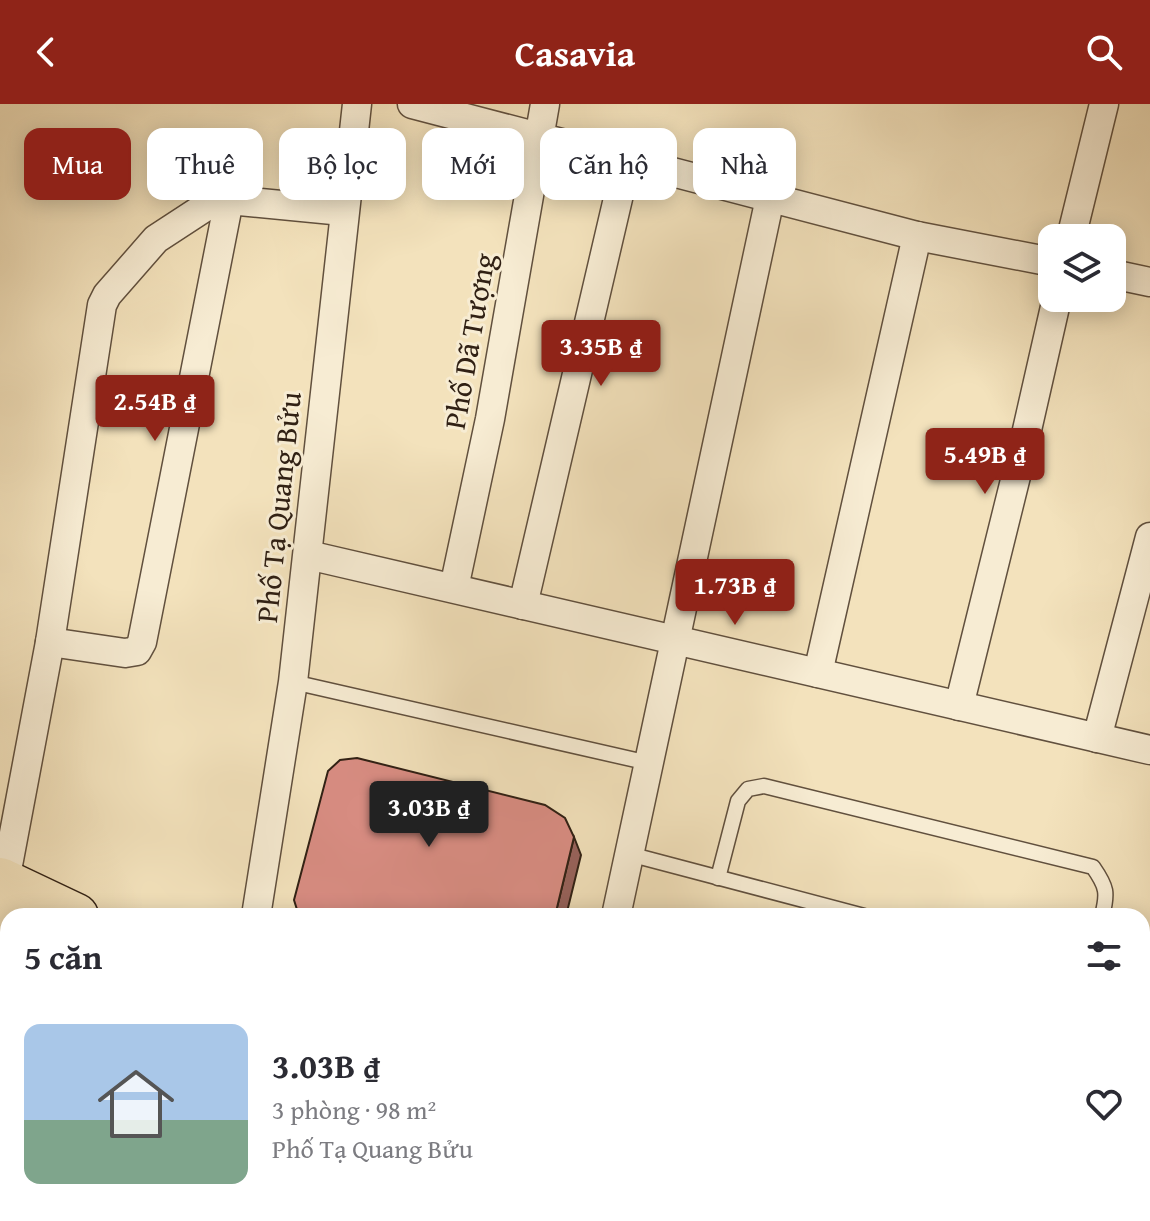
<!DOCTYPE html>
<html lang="vi">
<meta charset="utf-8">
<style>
:root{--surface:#fff;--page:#f2f2f3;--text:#2b2b33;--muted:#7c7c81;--line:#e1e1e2;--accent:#8f2418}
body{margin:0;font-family:"Gentium Book Plus",serif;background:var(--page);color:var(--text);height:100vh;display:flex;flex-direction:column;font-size:30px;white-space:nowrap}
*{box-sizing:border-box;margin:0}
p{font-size:26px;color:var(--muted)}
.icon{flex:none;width:44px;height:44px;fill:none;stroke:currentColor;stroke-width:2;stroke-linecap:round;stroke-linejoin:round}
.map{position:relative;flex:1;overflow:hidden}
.panel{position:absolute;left:0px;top:804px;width:1150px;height:314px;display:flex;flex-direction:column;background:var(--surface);border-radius:24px 24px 0 0;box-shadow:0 4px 20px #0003}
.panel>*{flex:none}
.guide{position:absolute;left:24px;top:24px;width:1102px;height:72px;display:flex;gap:16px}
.controls{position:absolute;left:1038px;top:120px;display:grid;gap:16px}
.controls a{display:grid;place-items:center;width:88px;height:88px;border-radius:16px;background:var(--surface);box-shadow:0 4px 20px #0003;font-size:40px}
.price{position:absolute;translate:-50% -68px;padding:0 18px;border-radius:8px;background:var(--accent);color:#fff;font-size:26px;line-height:52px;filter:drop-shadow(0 2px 4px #0008)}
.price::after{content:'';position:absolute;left:50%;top:48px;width:24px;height:18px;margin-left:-12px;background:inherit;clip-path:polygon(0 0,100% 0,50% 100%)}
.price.active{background:#222;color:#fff}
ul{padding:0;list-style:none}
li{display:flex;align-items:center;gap:24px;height:200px;padding:0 24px}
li+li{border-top:2px solid var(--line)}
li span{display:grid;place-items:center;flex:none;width:224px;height:160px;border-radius:16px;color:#555}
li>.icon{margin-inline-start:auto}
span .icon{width:96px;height:96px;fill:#fffc;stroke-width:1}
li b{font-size:34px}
h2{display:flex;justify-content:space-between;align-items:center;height:96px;padding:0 24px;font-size:34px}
.tag{padding:0 28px;border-radius:16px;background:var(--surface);box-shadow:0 4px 20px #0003;font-size:28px;line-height:72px}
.tag.active{background:var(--accent);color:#fff}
header{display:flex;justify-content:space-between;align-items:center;height:104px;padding:0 24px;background:var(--accent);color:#fff;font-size:36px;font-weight:700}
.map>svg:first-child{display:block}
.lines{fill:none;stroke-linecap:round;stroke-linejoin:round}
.service-casing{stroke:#61503e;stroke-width:17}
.minor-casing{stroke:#61503e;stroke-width:31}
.trunk-casing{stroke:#302014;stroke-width:47}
.service{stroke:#f7ecd3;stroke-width:14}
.minor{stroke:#f7ecd3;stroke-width:28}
.trunk{stroke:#f3e2bc;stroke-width:44}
.shaded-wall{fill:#98635c;stroke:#302014;stroke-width:2}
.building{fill:#d98d83;stroke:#302014;stroke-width:2}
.labels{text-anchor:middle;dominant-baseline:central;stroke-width:6;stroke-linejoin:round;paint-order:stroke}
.street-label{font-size:30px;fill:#302014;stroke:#f7ecd3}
</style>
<header><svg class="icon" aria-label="back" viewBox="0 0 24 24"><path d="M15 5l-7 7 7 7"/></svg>Casavia<svg class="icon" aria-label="search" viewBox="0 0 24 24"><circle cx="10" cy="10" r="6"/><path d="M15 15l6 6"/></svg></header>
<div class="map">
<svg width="1150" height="1117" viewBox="0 0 1150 1117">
<rect width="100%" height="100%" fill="#f3e2bc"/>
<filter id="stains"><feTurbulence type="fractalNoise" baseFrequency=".0025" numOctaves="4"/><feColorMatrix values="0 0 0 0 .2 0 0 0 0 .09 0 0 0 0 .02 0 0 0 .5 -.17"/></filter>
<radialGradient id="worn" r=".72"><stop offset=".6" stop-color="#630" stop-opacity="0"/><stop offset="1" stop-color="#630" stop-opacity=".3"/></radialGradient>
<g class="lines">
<g class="service-casing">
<g id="service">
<polyline points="293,578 649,659"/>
<polyline points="629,750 864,812"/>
<path d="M 718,774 L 738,697 L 748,685 L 764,682 L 1093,763 C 1107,783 1108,789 1102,812"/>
<polyline points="1142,910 1150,912"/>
<polyline points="924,1110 937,1117"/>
</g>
</g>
<g class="minor-casing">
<g id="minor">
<polyline points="412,0 917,132 1052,158"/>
<polyline points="1071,134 1104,0"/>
<polyline points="1112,170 1150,178"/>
<polyline points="308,451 1150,646"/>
<polyline points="454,484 490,315 545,0"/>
<polyline points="523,501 627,56"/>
<polyline points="50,538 125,549 137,547 142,538 229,96"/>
<polyline points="818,569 917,132"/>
<polyline points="959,602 1022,348 1057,194"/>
<polyline points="1097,634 1150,433"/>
<polyline points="2,793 50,538 102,201 107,191 156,135 205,103 229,96 343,107"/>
<polyline points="256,812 293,578 357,0"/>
<polyline points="616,812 770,94"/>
<polyline points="0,829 2,853 0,872"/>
<polyline points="1142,983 1150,952"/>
<polyline points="0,1017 8,1018"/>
<polyline points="1110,1117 1111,1110"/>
</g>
</g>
<g class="trunk-casing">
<g id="trunk">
<polyline points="0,776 76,812"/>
<polyline points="0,818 8,822"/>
<polyline points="600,1110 616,1117"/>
<polyline points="705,1110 720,1117"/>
</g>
</g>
<use href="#service" class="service"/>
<use href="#minor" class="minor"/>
<use href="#trunk" class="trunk"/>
</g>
<polygon class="shaded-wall" points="574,733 581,751 566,812 555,812"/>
<polygon class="building" points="357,654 545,701 565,714 574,733 555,812 299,812 294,796 328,667 340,656"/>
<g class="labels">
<g class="street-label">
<text transform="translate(469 237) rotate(-80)">Phố Dã Tượng</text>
<text transform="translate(278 403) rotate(-84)">Phố Tạ Quang Bửu</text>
</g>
</g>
<rect width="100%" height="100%" filter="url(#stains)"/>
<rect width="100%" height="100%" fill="url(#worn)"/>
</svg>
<div class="controls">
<a><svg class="icon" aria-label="layers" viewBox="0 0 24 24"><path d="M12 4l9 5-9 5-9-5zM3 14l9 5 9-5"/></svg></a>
</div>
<b class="price" style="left:601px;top:284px">3.35B ₫</b>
<b class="price" style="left:155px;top:339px">2.54B ₫</b>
<b class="price" style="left:985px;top:392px">5.49B ₫</b>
<b class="price" style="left:735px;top:523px">1.73B ₫</b>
<b class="price active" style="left:429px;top:745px">3.03B ₫</b>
<div class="guide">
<a class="tag active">Mua</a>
<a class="tag">Thuê</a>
<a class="tag">Bộ lọc</a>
<a class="tag">Mới</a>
<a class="tag">Căn hộ</a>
<a class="tag">Nhà</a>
</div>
<section class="panel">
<h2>5 căn<svg class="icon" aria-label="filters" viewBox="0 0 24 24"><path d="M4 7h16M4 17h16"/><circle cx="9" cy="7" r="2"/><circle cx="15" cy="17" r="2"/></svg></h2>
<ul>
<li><span style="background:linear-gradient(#a9c7e8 60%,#7fa58c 0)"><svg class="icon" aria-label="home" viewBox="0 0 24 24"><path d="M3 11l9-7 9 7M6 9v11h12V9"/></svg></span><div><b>3.03B ₫</b><p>3 phòng · 98 m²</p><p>Phố Tạ Quang Bửu</p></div><svg class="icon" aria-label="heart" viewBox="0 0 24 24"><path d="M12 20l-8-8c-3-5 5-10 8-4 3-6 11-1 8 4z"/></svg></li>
</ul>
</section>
</div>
